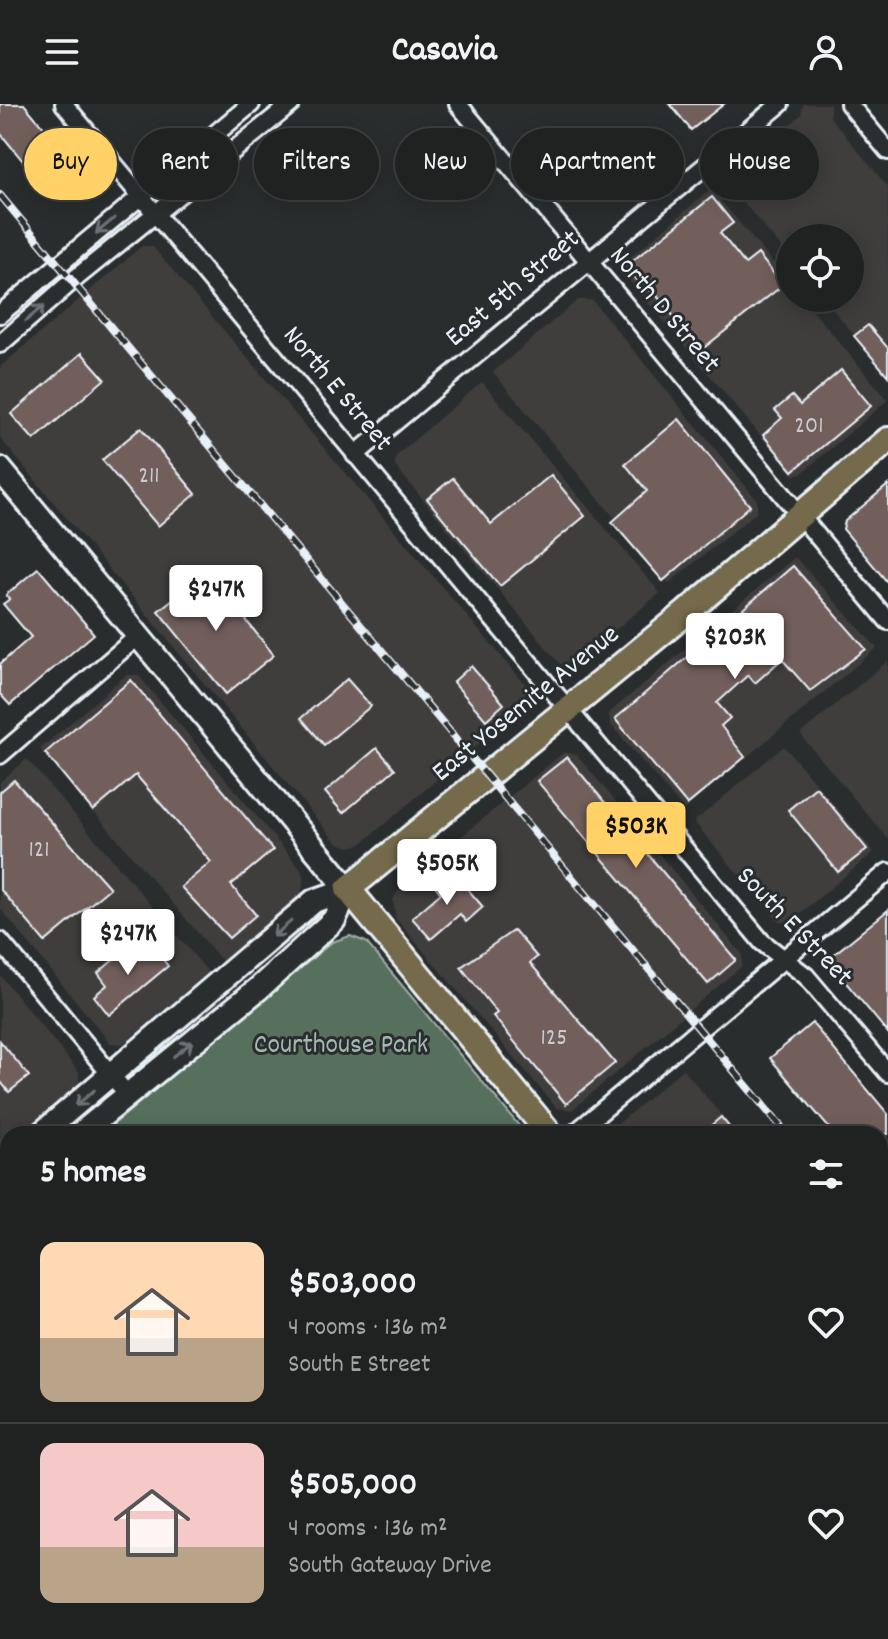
<!DOCTYPE html>
<meta charset="utf-8">
<style>
:root{--surface:#202222;--page:#2d2f2f;--text:#f1f3f6;--muted:#a2a4a5;--line:#3d3f40;--accent:#ffd166}
body{margin:0;font-family:Dekko,sans-serif;background:var(--page);color:var(--text);height:100vh;display:flex;flex-direction:column;font-size:30px;white-space:nowrap}
*{box-sizing:border-box;margin:0}
p{font-size:26px;color:var(--muted)}
.icon{flex:none;width:44px;height:44px;fill:none;stroke:currentColor;stroke-width:2;stroke-linecap:round;stroke-linejoin:round}
.map{position:relative;flex:1;overflow:hidden}
.drawer{position:absolute;left:0px;top:1022px;width:888px;height:514px;display:flex;flex-direction:column;background:var(--surface);border-radius:24px 24px 0 0;box-shadow:0 4px 20px #0003,0 0 0 2px var(--line)}
.drawer>*{flex:none}
.top-card{position:absolute;left:24px;top:24px;width:840px;height:72px;display:flex;gap:16px}
.fabs{position:absolute;left:776px;top:120px;display:grid;gap:16px}
.fabs a{display:grid;place-items:center;width:88px;height:88px;border-radius:50%;background:var(--surface);box-shadow:0 4px 20px #0003,0 0 0 2px var(--line);font-size:40px}
.price{position:absolute;translate:-50% -68px;padding:0 18px;border-radius:8px;background:#fff;color:#222;font-size:26px;line-height:52px;filter:drop-shadow(0 2px 4px #0008)}
.price::after{content:'';position:absolute;left:50%;top:48px;width:24px;height:18px;margin-left:-12px;background:inherit;clip-path:polygon(0 0,100% 0,50% 100%)}
.price.on{background:var(--accent);color:#111}
ul{padding:0;list-style:none}
li{display:flex;align-items:center;gap:24px;height:200px;padding:0 40px}
li+li{border-top:2px solid var(--line)}
li span{display:grid;place-items:center;flex:none;width:224px;height:160px;border-radius:16px;color:#555}
li>.icon{margin-inline-start:auto}
span .icon{width:96px;height:96px;fill:#fffc;stroke-width:1}
li b{font-size:34px}
h2{display:flex;justify-content:space-between;align-items:center;height:96px;padding:0 40px;font-size:34px}
.pill{padding:0 28px;border-radius:36px;background:var(--surface);box-shadow:0 4px 20px #0003,0 0 0 2px var(--line);font-size:28px;line-height:72px}
.pill.on{background:var(--accent);color:#111}
header{display:flex;justify-content:space-between;align-items:center;height:104px;padding:0 40px;background:var(--surface);font-size:36px;font-weight:800}
.map>svg:first-child{display:block}
.built{fill:#403c3c}
.green{fill:#56705d;stroke:#9fb0aa;stroke-width:2}
.building{fill:#725f5b;stroke:#e8f1f8;stroke-width:2}
.lines{fill:none;stroke-linecap:round;stroke-linejoin:round}
.minor-casing{stroke:#e8f1f8;stroke-width:22}
.secondary-casing{stroke:#e8f1f8;stroke-width:28}
.primary-casing{stroke:#e8f1f8;stroke-width:30}
.motorway-casing{stroke:#e8f1f8;stroke-width:34}
.minor{stroke:#2a2d2e;stroke-width:16}
.secondary{stroke:#2a2d2e;stroke-width:22}
.primary{stroke:#756b4b;stroke-width:24}
.motorway{stroke:#756b4b;stroke-width:28}
.rail-casing{stroke:#e8f1f8;stroke-width:8}
.rail{stroke:#2a2d2e;stroke-width:5;stroke-dasharray:15;stroke-linecap:butt}
.oneway{stroke:#6c7275}
.labels{text-anchor:middle;dominant-baseline:central;stroke-width:6;stroke-linejoin:round;paint-order:stroke}
.number-label{font-size:24px;fill:#caccd1}
.street-label{font-size:28px;fill:#e8f1f8;stroke:#2a2d2e}
.park-label{font-size:28px;fill:#a6b7b2;stroke:#2a2d2e}
</style>
<header><svg class="icon" aria-label="menu" viewBox="0 0 24 24"><path d="M4 6h16M4 12h16M4 18h16"/></svg>Casavia<svg class="icon" aria-label="person" viewBox="0 0 24 24"><circle cx="12" cy="8" r="4"/><path d="M4 21q1-7 8-7t8 7"/></svg></header>
<div class="map">
<svg width="888" height="1535" viewBox="0 0 888 1535">
<rect width="100%" height="100%" fill="#2a2d2e"/>
<filter id="ink" filterUnits="userSpaceOnUse"><feTurbulence type="fractalNoise" baseFrequency=".0125" numOctaves="2"/><feDisplacementMap in="SourceGraphic" scale="16" xChannelSelector="R" yChannelSelector="G"/><feConvolveMatrix kernelMatrix="1 2 1 2 8 2 1 2 1" color-interpolation-filters="sRGB"/></filter>
<g filter="url(#ink)">
<g class="built">
<polygon points="803,0 830,0 830,13 888,83 888,271 823,194 850,194 850,134 790,134 790,154 724,75 801,11"/>
<polygon points="711,85 790,179 790,194 802,194 888,296 802,369 794,371 623,169 624,159"/>
<polygon points="142,142 152,142 530,586 530,597 361,740 349,743 336,738 0,334 0,263"/>
<polygon points="578,196 592,196 757,396 757,408 669,479 493,268"/>
<polygon points="482,278 660,489 574,560 560,560 395,362 396,352"/>
<polygon points="795,453 877,544 684,706 610,620 609,609"/>
<polygon points="888,557 888,735 800,630"/>
<polygon points="126,571 138,571 300,764 304,773 301,792 223,858 40,645"/>
<polygon points="784,642 874,748 789,819 779,818 694,718"/>
<polygon points="564,648 577,651 742,850 742,862 572,1006 557,1004 396,815 393,796 401,782"/>
<polygon points="27,655 209,869 123,940 110,939 0,804 0,678"/>
<polygon points="0,871 79,968 79,979 19,1030 8,1030 8,1039 0,1046"/>
<polygon points="683,965 737,1030 606,1030"/>
<polygon points="880,1202 888,1212 888,1402 880,1393"/>
<polygon points="880,1458 888,1468 888,1535 789,1535 783,1528 880,1528"/>
<polygon points="226,1528 493,1528 484,1535 232,1535"/>
</g>
<g class="green">
<polygon points="350,832 366,838 526,1030 102,1030 332,838"/>
<polygon points="8,1109 8,1280 0,1270 0,1116"/>
</g>
<g class="building">
<polygon points="0,0 24,0 56,38 27,62 0,29"/>
<polygon points="670,0 724,0 691,26"/>
<polygon points="712,93 733,119 720,129 745,160 758,150 783,181 701,246 653,187 644,187 630,168 631,158"/>
<polygon points="868,221 888,244 888,272 854,232"/>
<polygon points="82,249 105,275 34,336 11,310"/>
<polygon points="841,266 871,302 793,367 763,331 782,314 775,306 792,292 800,301"/>
<polygon points="679,315 750,402 663,477 612,418 647,387 625,360"/>
<polygon points="141,324 196,390 158,422 102,356"/>
<polygon points="551,371 585,412 500,482 427,395 453,374 491,420"/>
<polygon points="888,381 888,479 843,425 845,417"/>
<polygon points="793,462 866,545 810,587 782,555 755,579 748,571 717,599 730,614 721,622 745,653 687,701 615,615"/>
<polygon points="38,464 94,530 10,601 0,590 0,560 31,533 3,500 10,495 6,491"/>
<polygon points="207,468 274,551 226,590 158,507"/>
<polygon points="471,562 504,600 486,616 453,578"/>
<polygon points="347,575 371,602 324,641 301,614"/>
<polygon points="131,576 273,746 231,781 256,811 229,834 181,783 211,758 136,671 93,707 45,649"/>
<polygon points="377,644 395,665 343,709 325,688"/>
<polygon points="567,653 736,856 708,880 537,677"/>
<polygon points="14,676 110,784 45,838 0,785 0,688"/>
<polygon points="816,683 867,745 838,768 788,706"/>
<polygon points="453,768 483,803 466,818 460,810 431,835 412,814 441,789 436,783"/>
<polygon points="888,806 888,929 827,856"/>
<polygon points="514,826 537,853 530,859 615,959 566,1000 493,912 497,909 461,863"/>
<polygon points="129,843 140,855 153,843 168,862 109,911 94,892 107,881 98,869"/>
<polygon points="812,919 888,1010 888,1030 834,1030 770,954"/>
<polygon points="0,937 29,972 9,988 0,977"/>
<polygon points="721,1013 735,1030 701,1030"/>
</g>
<g class="lines">
<g class="minor-casing">
<g id="minor">
<polyline points="64,0 762,838 806,872 888,969"/>
<polyline points="458,0 888,517"/>
<polyline points="849,0 888,47"/>
<polyline points="0,210 251,0"/>
<polyline points="0,240 71,178 291,0"/>
<polyline points="355,351 780,0"/>
<polyline points="0,651 137,533"/>
<polyline points="0,837 127,990"/>
<polyline points="574,1030 888,768"/>
<polyline points="0,1290 8,1299"/>
<polyline points="0,1524 8,1517"/>
<polyline points="198,1528 204,1535"/>
<polyline points="577,1528 582,1535"/>
<polyline points="532,1535 540,1528"/>
</g>
</g>
<g class="secondary-casing">
<g id="secondary">
<polyline points="0,365 348,785"/>
<polyline points="41,1030 314,797 348,785"/>
<polyline points="80,1030 258,885 334,816 348,785"/>
<polyline points="0,1064 8,1057"/>
<polyline points="0,1098 8,1091"/>
</g>
</g>
<g class="primary-casing">
<g id="primary">
<polyline points="550,1030 348,785 687,508 888,336"/>
<polyline points="880,1422 888,1432"/>
</g>
</g>
<g class="motorway-casing">
<g id="motorway">
<polyline points="0,1380 8,1389"/>
<polyline points="0,1450 8,1459"/>
<polyline points="67,1528 73,1535"/>
<polyline points="123,1528 129,1535"/>
</g>
</g>
<use href="#minor" class="minor"/>
<use href="#secondary" class="secondary"/>
<use href="#primary" class="primary"/>
<use href="#motorway" class="motorway"/>
<g class="rail-casing">
<g id="rail">
<polyline points="0,91 787,1030"/>
<polyline points="880,1140 888,1150"/>
</g>
</g>
<use href="#rail" class="rail"/>
</g>
<defs><path id="oneway-shaft" d="M-6 0H5M1.5-3L5.5 0L1.5 3" fill="none" stroke-width="1.6" stroke-linecap="round" stroke-linejoin="round" transform="scale(2)"/></defs>
<g class="oneway">
<use href="#oneway-shaft" transform="translate(105 122) rotate(140)"/>
<use href="#oneway-shaft" transform="translate(35 209) rotate(-41)"/>
<use href="#oneway-shaft" transform="translate(282 825) rotate(139)"/>
<use href="#oneway-shaft" transform="translate(183 945) rotate(-39)"/>
<use href="#oneway-shaft" transform="translate(85 994) rotate(140)"/>
</g>
</g>
<g class="labels">
<g class="number-label">
<text x="809" y="323">201</text>
<text x="149" y="373">211</text>
<text x="39" y="747">121</text>
<text x="554" y="935">125</text>
</g>
<g class="street-label">
<text transform="translate(514 186) rotate(-40)">East 5th Street</text>
<text transform="translate(663 207) rotate(50)">North D Street</text>
<text transform="translate(336 286) rotate(50)">North E Street</text>
<text transform="translate(527 601) rotate(-39)">East Yosemite Avenue</text>
<text transform="translate(793 824) rotate(46)">South E Street</text>
</g>
<g class="park-label">
<text x="341" y="943">Courthouse Park</text>
</g>
</g>
</svg>
<div class="fabs">
<a><svg class="icon" aria-label="locate" viewBox="0 0 24 24"><circle cx="12" cy="12" r="6"/><path d="M12 2v4M12 18v4M2 12h4M18 12h4"/></svg></a>
</div>
<b class="price" style="left:216px;top:529px">$247K</b>
<b class="price" style="left:735px;top:577px">$203K</b>
<b class="price on" style="left:636px;top:766px">$503K</b>
<b class="price" style="left:447px;top:803px">$505K</b>
<b class="price" style="left:128px;top:873px">$247K</b>
<div class="top-card">
<a class="pill on">Buy</a>
<a class="pill">Rent</a>
<a class="pill">Filters</a>
<a class="pill">New</a>
<a class="pill">Apartment</a>
<a class="pill">House</a>
</div>
<section class="drawer">
<h2>5 homes<svg class="icon" aria-label="filters" viewBox="0 0 24 24"><path d="M4 7h16M4 17h16"/><circle cx="9" cy="7" r="2"/><circle cx="15" cy="17" r="2"/></svg></h2>
<ul>
<li><span style="background:linear-gradient(#ffd9b3 60%,#b9a48a 0)"><svg class="icon" aria-label="home" viewBox="0 0 24 24"><path d="M3 11l9-7 9 7M6 9v11h12V9"/></svg></span><div><b>$503,000</b><p>4 rooms · 136 m²</p><p>South E Street</p></div><svg class="icon" aria-label="heart" viewBox="0 0 24 24"><path d="M12 20l-8-8c-3-5 5-10 8-4 3-6 11-1 8 4z"/></svg></li>
<li><span style="background:linear-gradient(#f6c9c9 65%,#b9a48a 0)"><svg class="icon" aria-label="home" viewBox="0 0 24 24"><path d="M3 11l9-7 9 7M6 9v11h12V9"/></svg></span><div><b>$505,000</b><p>4 rooms · 136 m²</p><p>South Gateway Drive</p></div><svg class="icon" aria-label="heart" viewBox="0 0 24 24"><path d="M12 20l-8-8c-3-5 5-10 8-4 3-6 11-1 8 4z"/></svg></li>
</ul>
</section>
</div>
